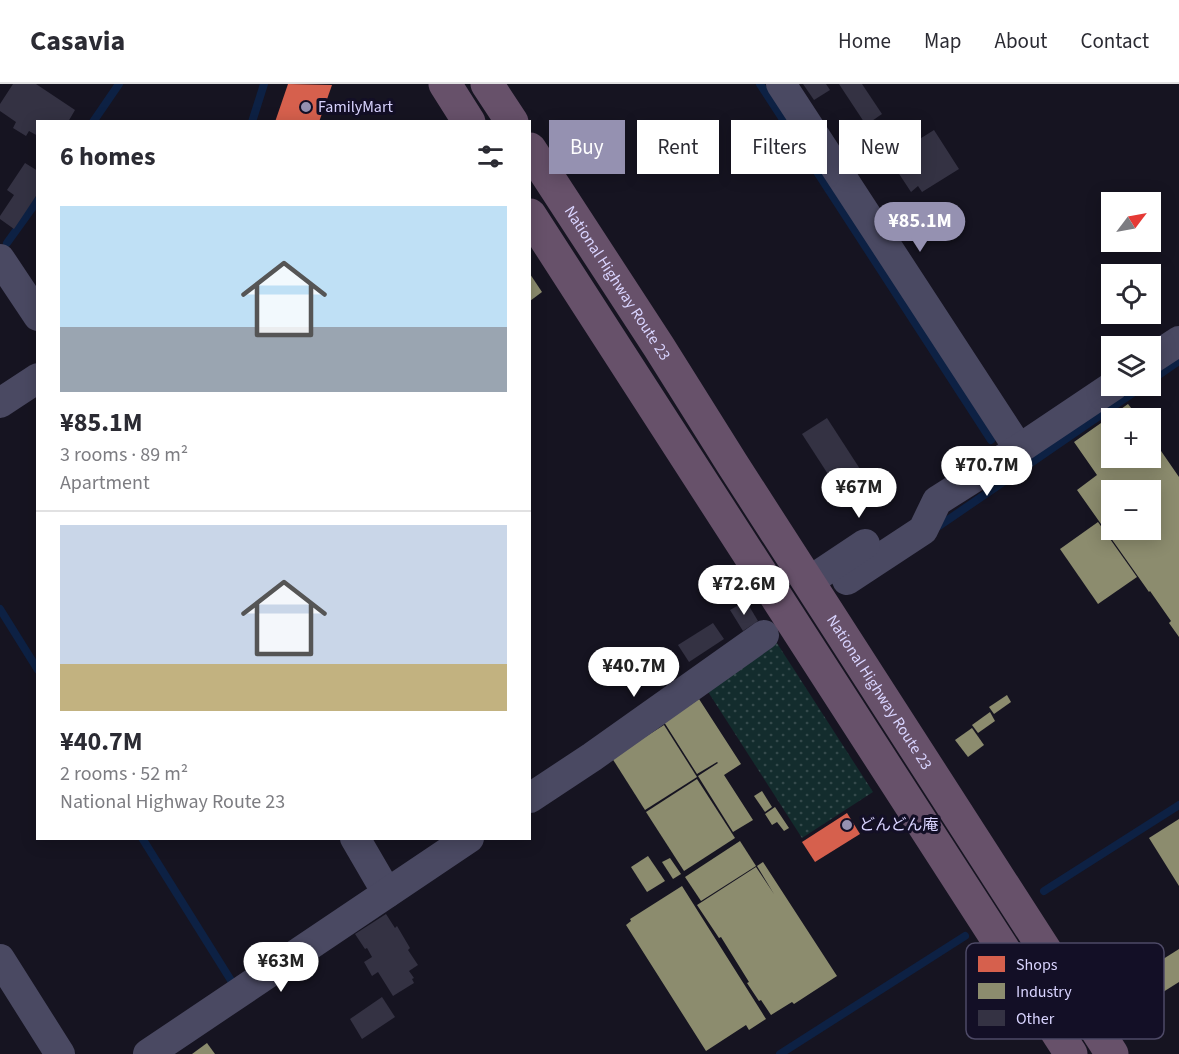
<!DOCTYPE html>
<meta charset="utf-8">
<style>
:root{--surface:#fff;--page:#f7f7f7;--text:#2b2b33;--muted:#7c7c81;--line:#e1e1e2;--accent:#9591b1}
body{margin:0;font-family:"Source Sans 3","Noto Sans JP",sans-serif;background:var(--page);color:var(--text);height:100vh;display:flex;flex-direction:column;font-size:22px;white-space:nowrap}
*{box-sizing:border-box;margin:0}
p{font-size:20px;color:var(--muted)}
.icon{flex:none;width:33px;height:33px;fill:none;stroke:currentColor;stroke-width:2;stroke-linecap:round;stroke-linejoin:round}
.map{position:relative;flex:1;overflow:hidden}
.sheet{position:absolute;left:36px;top:36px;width:495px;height:720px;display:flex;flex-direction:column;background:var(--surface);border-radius:0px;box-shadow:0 3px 15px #0003}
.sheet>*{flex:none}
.hud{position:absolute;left:549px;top:36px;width:540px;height:54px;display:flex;gap:12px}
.needle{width:39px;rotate:58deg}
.fabs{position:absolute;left:1101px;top:108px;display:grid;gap:12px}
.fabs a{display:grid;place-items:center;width:60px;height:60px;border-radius:0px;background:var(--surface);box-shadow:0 3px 15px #0003;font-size:30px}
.price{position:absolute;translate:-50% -51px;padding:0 14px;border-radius:21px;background:#fff;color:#222;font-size:20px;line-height:39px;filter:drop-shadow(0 2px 3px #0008)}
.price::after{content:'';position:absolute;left:50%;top:36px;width:18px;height:14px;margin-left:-9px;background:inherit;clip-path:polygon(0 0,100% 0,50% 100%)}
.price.on{background:var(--accent);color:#fff}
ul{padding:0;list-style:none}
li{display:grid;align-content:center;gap:12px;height:318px;padding:0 24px}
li+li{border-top:2px solid var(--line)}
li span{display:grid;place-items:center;height:186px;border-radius:0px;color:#555}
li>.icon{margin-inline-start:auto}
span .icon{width:108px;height:108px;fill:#fffc;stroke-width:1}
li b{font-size:26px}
h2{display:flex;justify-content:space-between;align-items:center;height:72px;padding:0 24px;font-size:26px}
.tag{padding:0 21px;border-radius:0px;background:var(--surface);box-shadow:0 3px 15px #0003;font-size:21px;line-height:54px}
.tag.on{background:var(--accent);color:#fff}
header{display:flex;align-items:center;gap:36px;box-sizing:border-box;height:84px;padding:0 30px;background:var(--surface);border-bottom:2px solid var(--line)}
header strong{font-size:28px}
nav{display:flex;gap:33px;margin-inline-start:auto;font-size:21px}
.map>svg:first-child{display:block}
.grass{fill:url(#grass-dots)}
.shops{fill:#d6604d}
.industry{fill:#8c8c6e;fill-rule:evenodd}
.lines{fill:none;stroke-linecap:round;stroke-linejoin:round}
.stream{stroke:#0d2144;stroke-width:8}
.building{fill:#343243}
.minor{stroke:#4a4962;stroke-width:30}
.highway{stroke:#67516a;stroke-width:33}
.poi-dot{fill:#9591b1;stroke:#130f26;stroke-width:2}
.labels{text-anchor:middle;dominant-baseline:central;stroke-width:6;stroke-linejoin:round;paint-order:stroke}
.poi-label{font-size:16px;fill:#d9d4ff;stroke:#130f26;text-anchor:start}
.street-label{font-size:16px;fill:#d9d4ff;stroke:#130f26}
.key{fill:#130f26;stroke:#4e4a67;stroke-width:1.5}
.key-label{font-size:16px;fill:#d9d4ff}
</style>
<header>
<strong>Casavia</strong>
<nav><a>Home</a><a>Map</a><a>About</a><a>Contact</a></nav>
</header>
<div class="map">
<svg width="1179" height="970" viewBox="0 0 1179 970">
<defs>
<pattern id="grass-dots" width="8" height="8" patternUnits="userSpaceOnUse" patternTransform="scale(1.5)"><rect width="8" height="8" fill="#132c2d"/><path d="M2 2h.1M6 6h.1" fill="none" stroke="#354a4c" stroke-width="1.8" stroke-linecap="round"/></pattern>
</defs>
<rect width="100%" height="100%" fill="#161421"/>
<polygon class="grass" points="773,553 873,708 802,754 705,603"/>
<g class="shops">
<polygon points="288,0 332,1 319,38 275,38"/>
<polygon points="847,729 860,750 815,778 802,758"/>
</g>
<g class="industry">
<polygon points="530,190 542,208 530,217"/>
<path d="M 1128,320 L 1139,334 L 1112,334 L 1112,374 L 1150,374 L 1150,351 L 1179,393 L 1179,553 L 1169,539 L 1171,537 L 1150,507 L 1149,508 L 1077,406 L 1097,391 L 1074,358 ZM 1112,406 L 1150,406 L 1150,446 L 1112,446 Z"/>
<polygon points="1098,438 1137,493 1098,520 1060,465"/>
<polygon points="1007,611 1011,618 994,630 989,623"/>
<polygon points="699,615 741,680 724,691 753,736 733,748 698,692 718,679 717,678 697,690 664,638"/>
<polygon points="990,628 995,637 978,649 972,641"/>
<polygon points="664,641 697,693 645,726 612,674"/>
<polygon points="972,644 984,661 968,673 955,656"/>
<polygon points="697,695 735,754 684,787 646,728"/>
<polygon points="762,707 772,723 765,728 754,712"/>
<polygon points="775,723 789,744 784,747 777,738 772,741 765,730"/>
<polygon points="1179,735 1179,802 1149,754"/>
<polygon points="740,757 756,782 701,817 685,793"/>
<polygon points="648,772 665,797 647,808 631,783"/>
<polygon points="670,774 681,790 673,795 662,778"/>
<polygon points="763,778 837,892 794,920 792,918 771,931 761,916 759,917 747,899 749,898 721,853 719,854 697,821 756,783 774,810 757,782"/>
<polygon points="682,802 766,935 749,946 746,941 706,967 626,841 631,837 630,835"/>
<polygon points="1179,865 1179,898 1128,930 1114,906"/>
<polygon points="207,959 215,970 192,970"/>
</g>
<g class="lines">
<g class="stream">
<polyline points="760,0 991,356"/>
<polyline points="93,38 119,0"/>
<polyline points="252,38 264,0"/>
<polyline points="7,159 38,116"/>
<polyline points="1150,297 1179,277"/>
<polyline points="939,442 1143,302"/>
<polyline points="0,525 38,586"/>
<polyline points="142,754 232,898"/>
<polyline points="1044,807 1179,721"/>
<polyline points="780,970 965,852"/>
</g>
</g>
<g class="building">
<polygon points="13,0 36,0 75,26 68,38 38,38 38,52 29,47 26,52 13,44 16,38 0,27 0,20"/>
<polygon points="803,0 826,0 830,6 814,16"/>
<polygon points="839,0 862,0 882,30 866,41"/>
<polygon points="934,46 959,85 922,108 918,102 911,108 886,70 907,56 910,61"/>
<polygon points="25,79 38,87 38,109 14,145 0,135 0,132 14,111 7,106"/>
<polygon points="827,334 860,385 835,401 802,350"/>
<polygon points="746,517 758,537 743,547 730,526"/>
<polygon points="713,539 724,555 689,578 678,561"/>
<polygon points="386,830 395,844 397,842 410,864 408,866 418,881 409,887 414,894 412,895 414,899 393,912 378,888 372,892 364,878 372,873 367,864 365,865 355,850"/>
<polygon points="382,913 395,933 362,955 350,935"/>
</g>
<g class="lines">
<g class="minor">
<polyline points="781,0 1019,365"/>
<polyline points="0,175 38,232"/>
<polyline points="1150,276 1179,257"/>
<polyline points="0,319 38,294"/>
<polyline points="847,496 923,446 937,417 1019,365 1113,302"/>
<polyline points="808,498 865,460"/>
<polyline points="530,714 592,673 764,551"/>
<polyline points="355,754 387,809"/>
<polyline points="0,875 60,970"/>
<polyline points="148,970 469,754"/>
</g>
<g class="highway">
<polyline points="445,0 469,38"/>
<polyline points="487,0 512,38"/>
<path id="s1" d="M 530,65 L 659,263 L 733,381 L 1112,970"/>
<polyline points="530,131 1071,970"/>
</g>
</g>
<g class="poi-dot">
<circle cx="306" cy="23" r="6"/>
<circle cx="847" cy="741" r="6"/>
</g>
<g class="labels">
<g class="poi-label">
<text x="318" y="23">FamilyMart</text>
<text x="859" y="741">どんどん庵</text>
</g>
<g class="street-label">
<text stroke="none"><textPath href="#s1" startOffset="160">National Highway Route 23</textPath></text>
<text stroke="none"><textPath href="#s1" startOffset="646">National Highway Route 23</textPath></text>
</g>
</g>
<rect x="966" y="859" width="198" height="96" rx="9" class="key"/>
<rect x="978" y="872" width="27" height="16" fill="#d6604d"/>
<rect x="978" y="899" width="27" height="16" fill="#8c8c6e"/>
<rect x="978" y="926" width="27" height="16" fill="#343243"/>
<g class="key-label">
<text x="1016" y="886">Shops</text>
<text x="1016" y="913">Industry</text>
<text x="1016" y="940">Other</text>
</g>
</svg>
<div class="fabs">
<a><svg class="needle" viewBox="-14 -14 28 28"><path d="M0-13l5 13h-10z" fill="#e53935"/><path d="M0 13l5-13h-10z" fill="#7c7c81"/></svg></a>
<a><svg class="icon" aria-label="locate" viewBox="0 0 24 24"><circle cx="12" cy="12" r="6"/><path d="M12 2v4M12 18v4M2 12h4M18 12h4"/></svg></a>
<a><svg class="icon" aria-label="layers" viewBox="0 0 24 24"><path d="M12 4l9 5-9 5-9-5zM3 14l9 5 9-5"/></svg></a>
<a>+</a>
<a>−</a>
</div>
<b class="price on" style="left:920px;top:169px">¥85.1M</b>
<b class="price" style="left:987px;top:413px">¥70.7M</b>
<b class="price" style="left:859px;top:435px">¥67M</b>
<b class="price" style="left:744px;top:532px">¥72.6M</b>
<b class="price" style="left:634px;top:614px">¥40.7M</b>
<b class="price" style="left:281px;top:909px">¥63M</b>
<div class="hud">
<a class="tag on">Buy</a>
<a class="tag">Rent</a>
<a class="tag">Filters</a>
<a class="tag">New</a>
</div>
<section class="sheet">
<h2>6 homes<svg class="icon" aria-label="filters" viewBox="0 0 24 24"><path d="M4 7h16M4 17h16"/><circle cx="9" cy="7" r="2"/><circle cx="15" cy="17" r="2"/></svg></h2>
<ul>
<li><span style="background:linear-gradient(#bfe0f5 65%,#9aa5b1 0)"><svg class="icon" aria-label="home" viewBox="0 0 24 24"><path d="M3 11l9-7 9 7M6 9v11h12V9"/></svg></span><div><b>¥85.1M</b><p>3 rooms · 89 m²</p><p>Apartment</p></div></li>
<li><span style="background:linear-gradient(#c9d6e8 75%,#c2b280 0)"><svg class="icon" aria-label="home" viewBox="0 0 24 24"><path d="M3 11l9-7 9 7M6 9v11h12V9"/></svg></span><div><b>¥40.7M</b><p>2 rooms · 52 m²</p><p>National Highway Route 23</p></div></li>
</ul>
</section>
</div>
